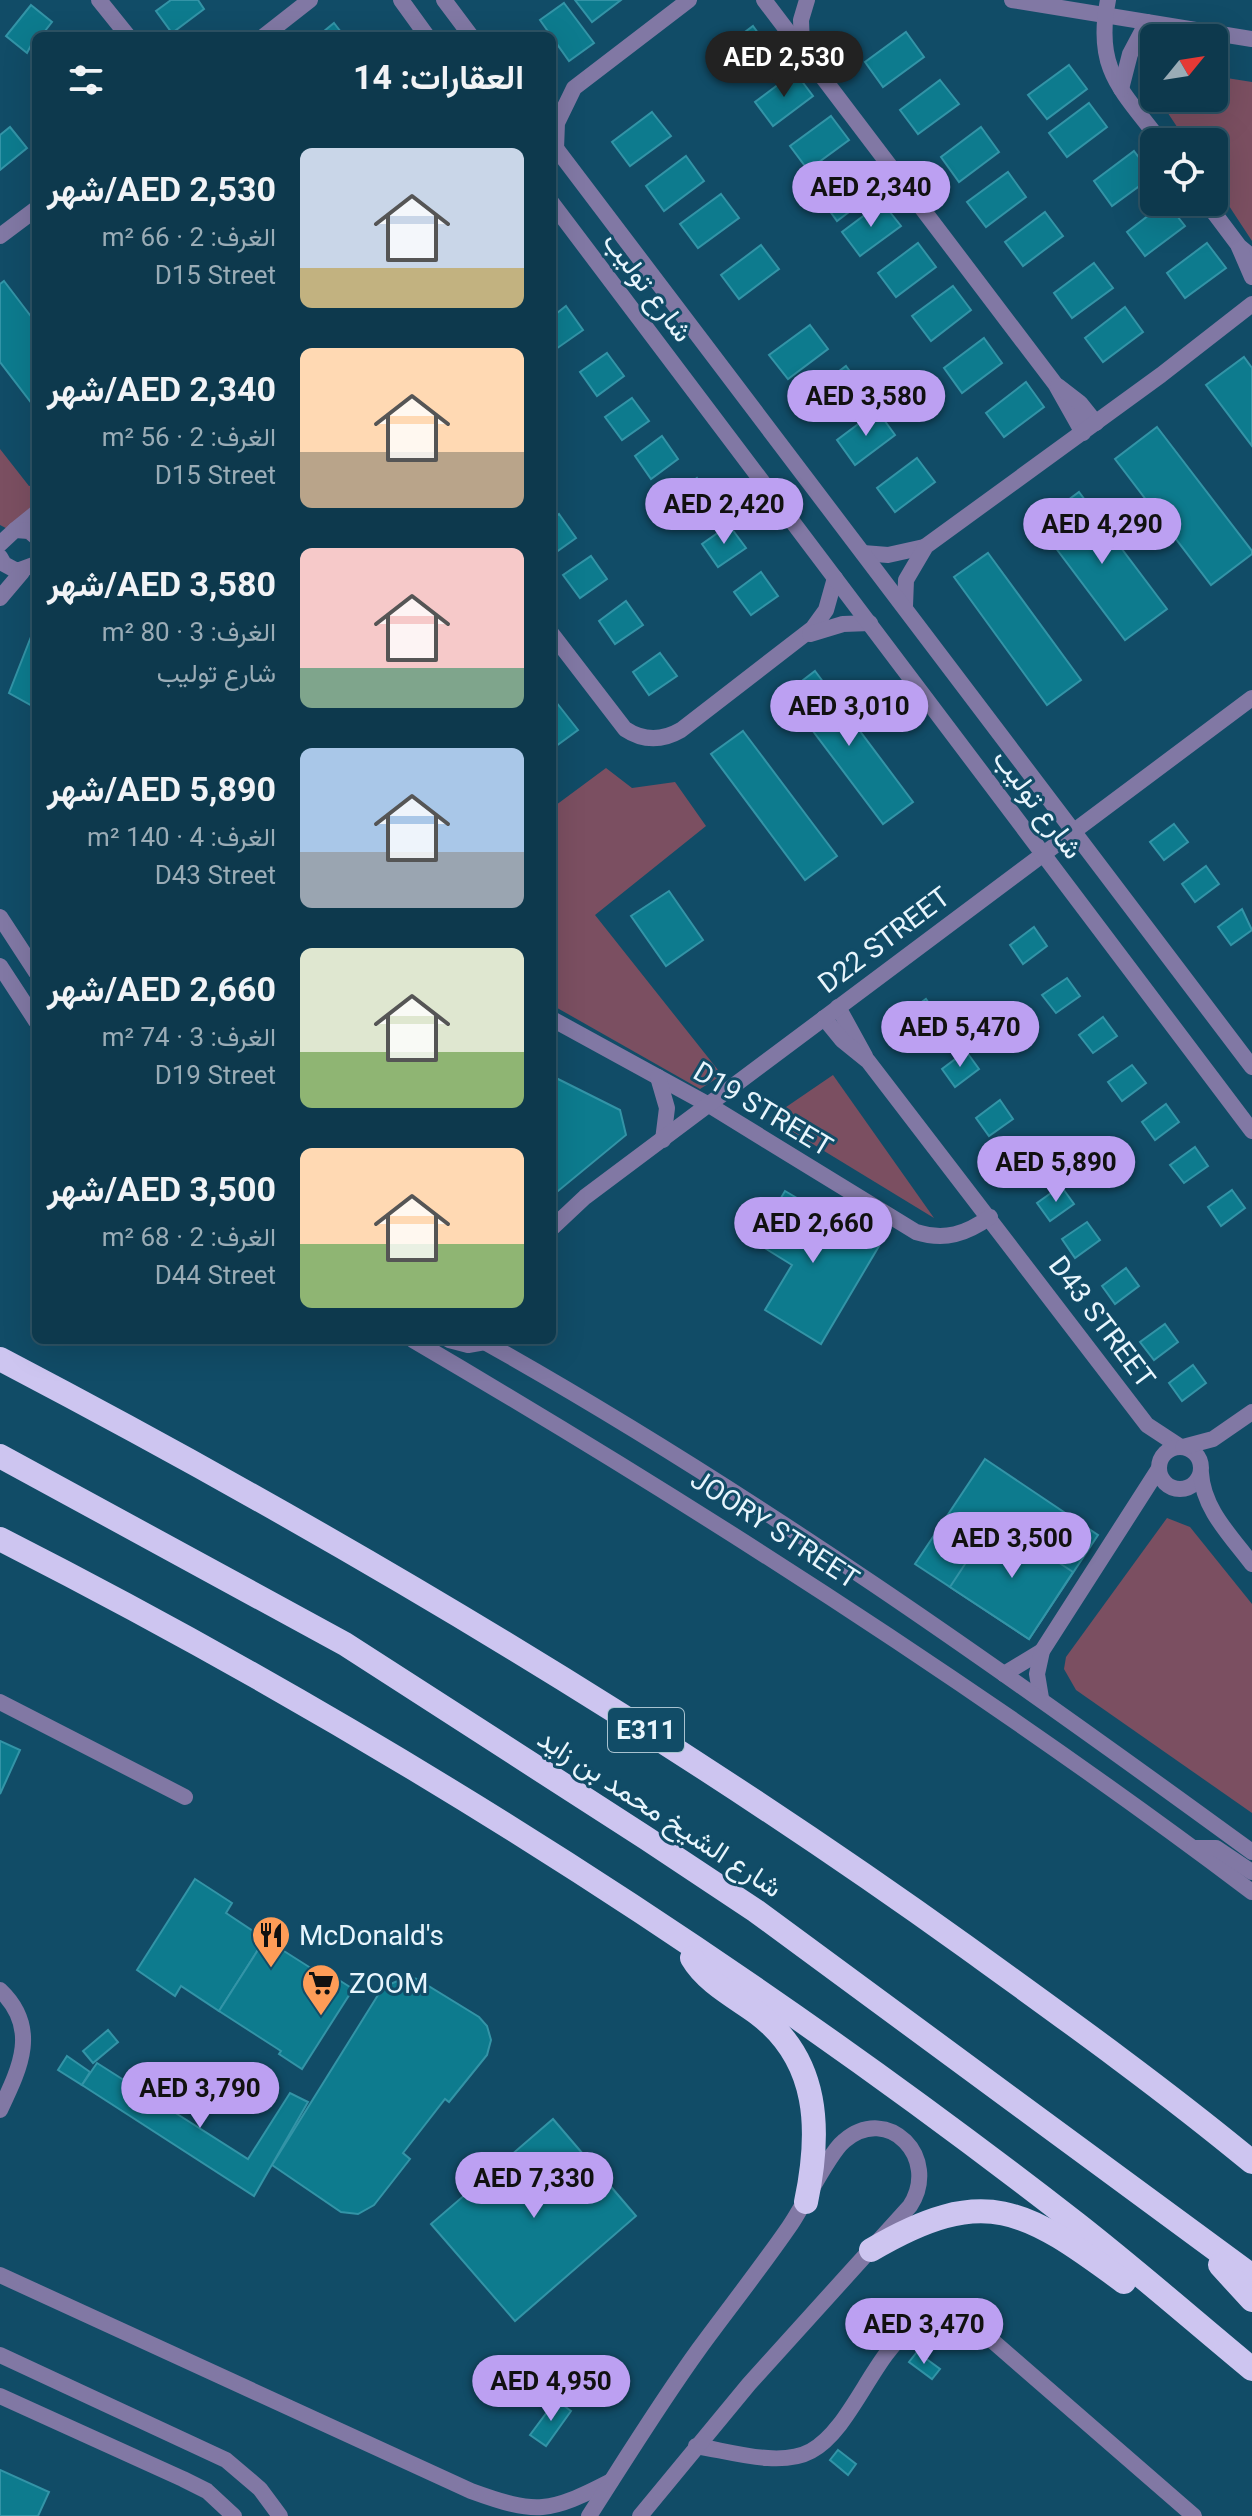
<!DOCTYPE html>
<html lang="ar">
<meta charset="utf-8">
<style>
:root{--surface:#0d394d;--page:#1b4457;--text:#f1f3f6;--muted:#9aacb6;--line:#2d5365;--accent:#bca0f2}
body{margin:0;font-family:Roboto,Vazirmatn,sans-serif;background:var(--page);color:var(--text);direction:rtl;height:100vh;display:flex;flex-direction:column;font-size:30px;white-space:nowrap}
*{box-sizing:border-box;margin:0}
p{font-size:26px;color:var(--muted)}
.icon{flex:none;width:44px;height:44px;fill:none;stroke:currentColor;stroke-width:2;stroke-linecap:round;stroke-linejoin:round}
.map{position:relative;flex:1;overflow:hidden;direction:ltr}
.drawer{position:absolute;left:32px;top:32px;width:524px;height:1312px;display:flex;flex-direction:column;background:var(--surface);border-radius:12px;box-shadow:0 8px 32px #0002,0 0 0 2px var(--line);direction:rtl}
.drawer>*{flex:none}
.needle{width:52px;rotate:60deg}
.buttons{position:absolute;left:1140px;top:24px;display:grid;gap:16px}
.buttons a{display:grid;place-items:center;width:88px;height:88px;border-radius:12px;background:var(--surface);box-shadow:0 8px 32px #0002,0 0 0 2px var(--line);font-size:40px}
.price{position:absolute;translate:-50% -68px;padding:0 18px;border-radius:28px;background:var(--accent);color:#111;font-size:26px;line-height:52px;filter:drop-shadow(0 2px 4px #0008)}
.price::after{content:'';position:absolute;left:50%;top:48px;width:24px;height:18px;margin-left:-12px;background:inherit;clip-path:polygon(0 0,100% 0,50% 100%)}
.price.selected{background:#222;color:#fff}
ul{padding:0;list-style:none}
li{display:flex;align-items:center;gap:24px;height:200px;padding:0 32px}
li span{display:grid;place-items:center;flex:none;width:224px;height:160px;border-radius:12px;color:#555}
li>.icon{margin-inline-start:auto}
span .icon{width:96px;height:96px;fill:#fffc;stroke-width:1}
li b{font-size:34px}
h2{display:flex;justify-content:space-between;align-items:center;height:96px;padding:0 32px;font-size:34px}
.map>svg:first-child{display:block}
.green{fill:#7b4f61}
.building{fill:#0d7b8e;stroke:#3394a7;stroke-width:2}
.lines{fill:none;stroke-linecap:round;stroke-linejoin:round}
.minor{stroke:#8178a4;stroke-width:16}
.tertiary{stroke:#8178a4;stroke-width:16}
.motorway{stroke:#cdc5f0;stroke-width:24}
.labels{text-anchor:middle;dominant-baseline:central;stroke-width:6;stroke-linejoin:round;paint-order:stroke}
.shield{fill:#114c67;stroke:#a7c2d0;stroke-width:2}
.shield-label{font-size:26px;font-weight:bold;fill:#e7f5fd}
.street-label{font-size:28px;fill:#e7f5fd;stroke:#114c67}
.poi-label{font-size:28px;fill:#e7f5fd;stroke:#114c67;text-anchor:start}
</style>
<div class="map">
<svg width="1252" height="2516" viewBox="0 0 1252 2516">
<rect width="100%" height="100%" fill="#114c67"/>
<g class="green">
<polygon points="1214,76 1252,82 1252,241 1214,183 1214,142 1187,142 1158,98 1214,98"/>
<polygon points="0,449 29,486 36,485 36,544 0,525"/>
<polygon points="606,768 632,788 675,782 706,826 595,915 722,1075 700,1089 552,1005 552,808"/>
<polygon points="833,1075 934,1218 770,1118"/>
<polygon points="1167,1518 1190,1527 1252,1604 1252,1813 1076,1690 1064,1669 1066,1657"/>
</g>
<g class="building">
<polygon points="171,0 198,0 204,9 172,33 156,11"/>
<polygon points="575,0 621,0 592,22"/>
<polygon points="564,3 594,43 569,61 540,20"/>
<polygon points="31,5 52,22 41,36 36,36 27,53 6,36"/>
<polygon points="334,23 344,36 318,36"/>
<polygon points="753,26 771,51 731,81 713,56"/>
<polygon points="906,32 924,57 883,87 865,62"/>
<polygon points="1069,65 1087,89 1047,119 1028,95"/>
<polygon points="795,72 813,96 773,126 755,102"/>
<polygon points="940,80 959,104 918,134 900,110"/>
<polygon points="1089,103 1107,127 1067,157 1049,133"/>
<polygon points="652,112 671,136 630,166 612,142"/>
<polygon points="831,116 849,140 808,170 790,146"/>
<polygon points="10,127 27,148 0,170 0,135"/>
<polygon points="981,127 999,152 959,182 941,157"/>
<polygon points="1134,151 1153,176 1112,206 1094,181"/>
<polygon points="686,156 704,181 664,211 646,186"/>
<polygon points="860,166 878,190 837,221 819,196"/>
<polygon points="1008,172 1026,197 986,227 967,202"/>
<polygon points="721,194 739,218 698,248 680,224"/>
<polygon points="882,202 901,226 860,256 842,232"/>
<polygon points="1166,202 1185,226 1145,256 1127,232"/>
<polygon points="1045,212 1063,236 1023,266 1005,242"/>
<polygon points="918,243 936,267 896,297 878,273"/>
<polygon points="1207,243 1226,268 1185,298 1167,273"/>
<polygon points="761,245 779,269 739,299 721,275"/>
<polygon points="1094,263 1113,288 1072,318 1054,293"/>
<polygon points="4,281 36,323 36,409 0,362 0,284"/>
<polygon points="953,286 971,310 931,341 912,316"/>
<polygon points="566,306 583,330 556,349 552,344 552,317"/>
<polygon points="1125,307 1143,332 1103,362 1085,338"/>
<polygon points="810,325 828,349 788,379 769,355"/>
<polygon points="984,338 1002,363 962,393 944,368"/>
<polygon points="607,353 624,376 597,396 580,372"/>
<polygon points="1244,357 1252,368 1252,446 1206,385"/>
<polygon points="846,366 864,390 824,420 806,396"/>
<polygon points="1026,382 1044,407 1004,437 986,413"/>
<polygon points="632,398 649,421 622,440 605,417"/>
<polygon points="877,410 895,435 855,465 837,440"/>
<polygon points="1157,427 1252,551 1252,554 1211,585 1115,459"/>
<polygon points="662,436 678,459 651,479 635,456"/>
<polygon points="917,458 935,482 895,512 877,488"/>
<polygon points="697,478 714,502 687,521 670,498"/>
<polygon points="1079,492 1167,609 1125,640 1037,523"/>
<polygon points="559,514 576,538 552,555 552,520"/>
<polygon points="729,525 746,548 718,567 702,544"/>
<polygon points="988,553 1081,680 1047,705 954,577"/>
<polygon points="591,556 607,579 580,598 563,575"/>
<polygon points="761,572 778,596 751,615 734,592"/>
<polygon points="626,601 643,625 615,644 599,621"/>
<polygon points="36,624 36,708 9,693"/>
<polygon points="660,653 677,676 649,695 633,672"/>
<polygon points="815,671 913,802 883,824 785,694"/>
<polygon points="556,702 578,730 552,749 552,705"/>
<polygon points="743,731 837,856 805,880 711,754"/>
<polygon points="1174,824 1188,842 1164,860 1150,842"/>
<polygon points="1206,866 1219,884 1195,902 1182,884"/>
<polygon points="669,891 703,940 666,966 631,916"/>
<polygon points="1242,909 1252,930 1231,945 1218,927"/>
<polygon points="1034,927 1047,946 1023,964 1010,945"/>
<polygon points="1067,978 1080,996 1056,1013 1042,995"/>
<polygon points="926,999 939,1017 915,1035 902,1016"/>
<polygon points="1103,1017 1117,1036 1093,1053 1079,1035"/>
<polygon points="966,1051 979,1069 955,1087 942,1069"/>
<polygon points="1132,1065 1146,1083 1122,1101 1108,1082"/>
<polygon points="552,1076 620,1110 626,1135 552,1196"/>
<polygon points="1000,1100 1013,1119 989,1136 976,1118"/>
<polygon points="1166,1104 1179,1122 1155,1140 1142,1122"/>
<polygon points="1033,1146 1046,1164 1022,1181 1008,1163"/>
<polygon points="1195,1147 1208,1166 1184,1183 1170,1165"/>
<polygon points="1061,1186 1074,1204 1050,1221 1037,1203"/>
<polygon points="1232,1190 1245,1208 1221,1226 1208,1207"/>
<polygon points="785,1191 879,1246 821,1344 765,1310 792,1265 755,1242"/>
<polygon points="1087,1222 1100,1240 1075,1258 1062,1239"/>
<polygon points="1126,1268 1139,1286 1115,1304 1102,1286"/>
<polygon points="1165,1324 1178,1342 1154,1360 1140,1342"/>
<polygon points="1193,1365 1206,1383 1182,1401 1169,1383"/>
<polygon points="985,1459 1098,1535 1029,1639 915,1564"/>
<polygon points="994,1520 1073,1572 1029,1639 950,1587"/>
<polygon points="0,1741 20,1750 0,1794"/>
<polygon points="195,1879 232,1903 226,1913 265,1939 219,2011 181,1986 175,1996 137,1970"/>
<polygon points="265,1939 328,1979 331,1975 353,1989 302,2069 279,2054 281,2051 219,2011"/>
<polygon points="407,1977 417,1979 479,2017 487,2026 491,2040 487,2055 449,2102 445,2099 403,2153 410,2159 374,2205 358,2214 341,2212 272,2165 383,1987"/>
<polygon points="108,2030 118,2042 93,2063 83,2051"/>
<polygon points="67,2056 90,2072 82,2085 58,2070"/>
<polygon points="97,2063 248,2159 290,2093 308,2102 254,2196 82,2085"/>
<polygon points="553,2119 636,2216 515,2321 431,2224"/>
<polygon points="917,2352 940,2369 932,2379 909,2362"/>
<polygon points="556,2400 571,2411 546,2446 530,2435"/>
<polygon points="838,2450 856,2464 848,2475 830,2460"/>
<polygon points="0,2470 49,2492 38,2516 0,2516"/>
</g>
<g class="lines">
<g class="minor">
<polyline points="99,0 128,36"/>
<polyline points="764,0 1056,385 1083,433"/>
<polyline points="1012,0 1252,39"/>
<path d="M 1108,0 C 1094,70 1122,90 1161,142"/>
<polyline points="264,36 310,0"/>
<polyline points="802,47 801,20 807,0"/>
<polyline points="1121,89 1130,54 1147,22"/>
<polyline points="556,149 557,123 574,88 689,0"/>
<polyline points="1206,202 1239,246 1252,257"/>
<polyline points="0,236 36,209"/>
<polyline points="1239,247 1252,277"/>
<polyline points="1058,386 1080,403 1096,423"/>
<polyline points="15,530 36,513"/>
<polyline points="0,544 15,530 29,531 36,537"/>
<polyline points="863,553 888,555 924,547"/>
<polyline points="0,557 4,564 17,571 36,564"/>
<polyline points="0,598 22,572"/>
<polyline points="905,606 906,580 926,546 1161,375 1252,304"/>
<path d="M 552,634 L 625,729 C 643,741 662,741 681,730 L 813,628 L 826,610 L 835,578"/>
<polyline points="810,634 843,624 870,623"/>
<polyline points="838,1007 865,1056"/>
<polyline points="824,1018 842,1040 868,1061 1147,1425 1179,1446"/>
<path d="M 552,1019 L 709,1105 L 916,1232 C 945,1241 966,1234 990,1217"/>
<polyline points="658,1077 667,1108 663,1140"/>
<polyline points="552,1228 585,1197 1252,698"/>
<circle cx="1180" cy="1468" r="21"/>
<polyline points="1183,1447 1213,1439 1252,1412"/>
<path d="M 1201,1473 C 1203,1509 1231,1536 1252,1564"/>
<polyline points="1004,1674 1042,1651"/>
<polyline points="1041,1698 1037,1674 1042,1651 1158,1470"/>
<polyline points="0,1702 185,1797"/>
<path d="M 0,1990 C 40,2028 20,2068 0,2110"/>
<path d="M 0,2275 L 471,2491 C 537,2515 549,2513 611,2481"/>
<polyline points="0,2355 226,2460 260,2489 280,2516"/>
<polyline points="0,2396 183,2479 207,2491 234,2516"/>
<path d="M 696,2446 C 729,2451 780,2468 811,2451 C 870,2419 889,2275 980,2330 L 1194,2516"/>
</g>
<g class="tertiary">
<polyline points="401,0 427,36"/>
<polyline points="444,0 471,36"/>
<polyline points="552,143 1252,1067"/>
<polyline points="552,203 1252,1131"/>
<polyline points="0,917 36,972"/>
<polyline points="0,966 36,1021"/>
<path d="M 413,1340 C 703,1510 984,1690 1252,1892"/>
<polyline points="449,1340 468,1345 485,1342"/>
<path d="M 481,1340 C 749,1490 1004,1671 1252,1852"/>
<polyline points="1194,1848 1216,1848 1252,1872"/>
<path d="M 589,2516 C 625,2460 660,2403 699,2349 C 729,2308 760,2269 789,2227 C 804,2206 828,2154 844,2141 C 888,2103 941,2158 910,2206 L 749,2384 L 640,2516"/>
</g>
<g class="motorway">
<path d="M 0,1359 C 334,1534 658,1726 965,1946 C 1062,2016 1160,2086 1252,2162"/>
<polyline points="0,1456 345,1644 646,1838 756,1911 1252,2276"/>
<path d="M 0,1539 C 379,1732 741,1963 1077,2224 C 1137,2271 1194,2321 1252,2369"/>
<path d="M 692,1958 C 706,1982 735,1997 757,2013 C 820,2060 821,2131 806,2202"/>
<path d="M 871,2250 C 985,2183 1025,2209 1124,2282"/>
<polyline points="1220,2265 1252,2300"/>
</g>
</g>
<defs>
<g id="restaurant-pin" transform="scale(2)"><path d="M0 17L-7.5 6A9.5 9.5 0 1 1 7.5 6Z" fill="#fe9c57" stroke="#114c67"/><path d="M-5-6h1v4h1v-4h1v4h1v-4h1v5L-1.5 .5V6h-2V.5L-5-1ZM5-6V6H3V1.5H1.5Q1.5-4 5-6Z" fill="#111"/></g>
<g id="supermarket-pin" transform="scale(2)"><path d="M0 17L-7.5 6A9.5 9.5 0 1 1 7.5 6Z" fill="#fe9c57" stroke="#114c67"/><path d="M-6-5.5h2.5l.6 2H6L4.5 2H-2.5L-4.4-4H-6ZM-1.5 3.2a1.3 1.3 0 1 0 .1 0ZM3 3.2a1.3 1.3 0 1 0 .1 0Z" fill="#111"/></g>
</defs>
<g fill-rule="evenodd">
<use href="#restaurant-pin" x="271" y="1935"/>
<use href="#supermarket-pin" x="321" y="1983"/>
</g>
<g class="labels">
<rect class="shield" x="608" y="1708" width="76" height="44" rx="6"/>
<g class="shield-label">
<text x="646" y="1730">E311</text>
</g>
<g class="street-label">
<text transform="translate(648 287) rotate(53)">شارع توليب</text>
<text transform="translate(1038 804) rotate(53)">شارع توليب</text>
<text transform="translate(884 940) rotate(-37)">D22 STREET</text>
<text transform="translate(763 1109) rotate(31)">D19 STREET</text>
<text transform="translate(1102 1322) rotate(53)">D43 STREET</text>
<text transform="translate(775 1529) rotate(33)">JOORY STREET</text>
<text transform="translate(660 1813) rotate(33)">شارع الشيخ محمد بن زايد</text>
</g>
<g class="poi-label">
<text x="299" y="1935">McDonald's</text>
<text x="349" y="1983">ZOOM</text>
</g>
</g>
</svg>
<div class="buttons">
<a><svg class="needle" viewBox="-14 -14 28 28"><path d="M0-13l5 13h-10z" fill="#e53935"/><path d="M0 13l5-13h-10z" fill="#9aacb6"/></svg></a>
<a><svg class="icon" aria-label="locate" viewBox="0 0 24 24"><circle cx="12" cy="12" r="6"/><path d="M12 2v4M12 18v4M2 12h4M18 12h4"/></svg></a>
</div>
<b class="price selected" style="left:784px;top:99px">AED 2,530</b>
<b class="price" style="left:871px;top:229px">AED 2,340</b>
<b class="price" style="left:866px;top:438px">AED 3,580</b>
<b class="price" style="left:724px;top:546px">AED 2,420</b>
<b class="price" style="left:1102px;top:566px">AED 4,290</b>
<b class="price" style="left:849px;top:748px">AED 3,010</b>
<b class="price" style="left:960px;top:1069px">AED 5,470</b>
<b class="price" style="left:1056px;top:1204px">AED 5,890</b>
<b class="price" style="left:813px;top:1265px">AED 2,660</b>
<b class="price" style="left:1012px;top:1580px">AED 3,500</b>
<b class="price" style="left:200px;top:2130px">AED 3,790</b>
<b class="price" style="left:534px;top:2220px">AED 7,330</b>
<b class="price" style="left:924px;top:2366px">AED 3,470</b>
<b class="price" style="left:551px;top:2423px">AED 4,950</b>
<section class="drawer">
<h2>العقارات: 14<svg class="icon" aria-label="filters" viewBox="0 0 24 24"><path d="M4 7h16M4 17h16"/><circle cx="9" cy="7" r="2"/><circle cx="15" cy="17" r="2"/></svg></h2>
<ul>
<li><span style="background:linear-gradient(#c9d6e8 75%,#c2b280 0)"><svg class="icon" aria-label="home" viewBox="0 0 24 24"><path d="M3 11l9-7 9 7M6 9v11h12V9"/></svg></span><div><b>AED 2,530/شهر</b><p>الغرف: 2 · 66 m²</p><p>D15 Street</p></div></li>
<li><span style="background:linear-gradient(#ffd9b3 65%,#b9a48a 0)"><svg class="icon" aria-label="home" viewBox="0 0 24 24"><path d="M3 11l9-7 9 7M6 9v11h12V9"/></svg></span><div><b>AED 2,340/شهر</b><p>الغرف: 2 · 56 m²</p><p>D15 Street</p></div></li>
<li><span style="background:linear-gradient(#f6c9c9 75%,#7fa58c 0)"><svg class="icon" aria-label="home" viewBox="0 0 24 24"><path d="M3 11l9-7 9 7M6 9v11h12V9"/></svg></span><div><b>AED 3,580/شهر</b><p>الغرف: 3 · 80 m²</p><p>شارع توليب</p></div></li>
<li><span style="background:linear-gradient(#a9c7e8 65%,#9aa5b1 0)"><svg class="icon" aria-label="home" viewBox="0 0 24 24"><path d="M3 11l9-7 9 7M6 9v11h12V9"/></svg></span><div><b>AED 5,890/شهر</b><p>الغرف: 4 · 140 m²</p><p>D43 Street</p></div></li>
<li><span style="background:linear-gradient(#dfe7d0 65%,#8fb573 0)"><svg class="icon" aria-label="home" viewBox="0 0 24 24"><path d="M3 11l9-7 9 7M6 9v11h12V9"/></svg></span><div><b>AED 2,660/شهر</b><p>الغرف: 3 · 74 m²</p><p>D19 Street</p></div></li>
<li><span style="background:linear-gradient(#ffd9b3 60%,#8fb573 0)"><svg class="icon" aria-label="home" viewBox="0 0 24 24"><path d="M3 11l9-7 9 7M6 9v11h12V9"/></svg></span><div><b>AED 3,500/شهر</b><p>الغرف: 2 · 68 m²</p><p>D44 Street</p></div></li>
</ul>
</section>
</div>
